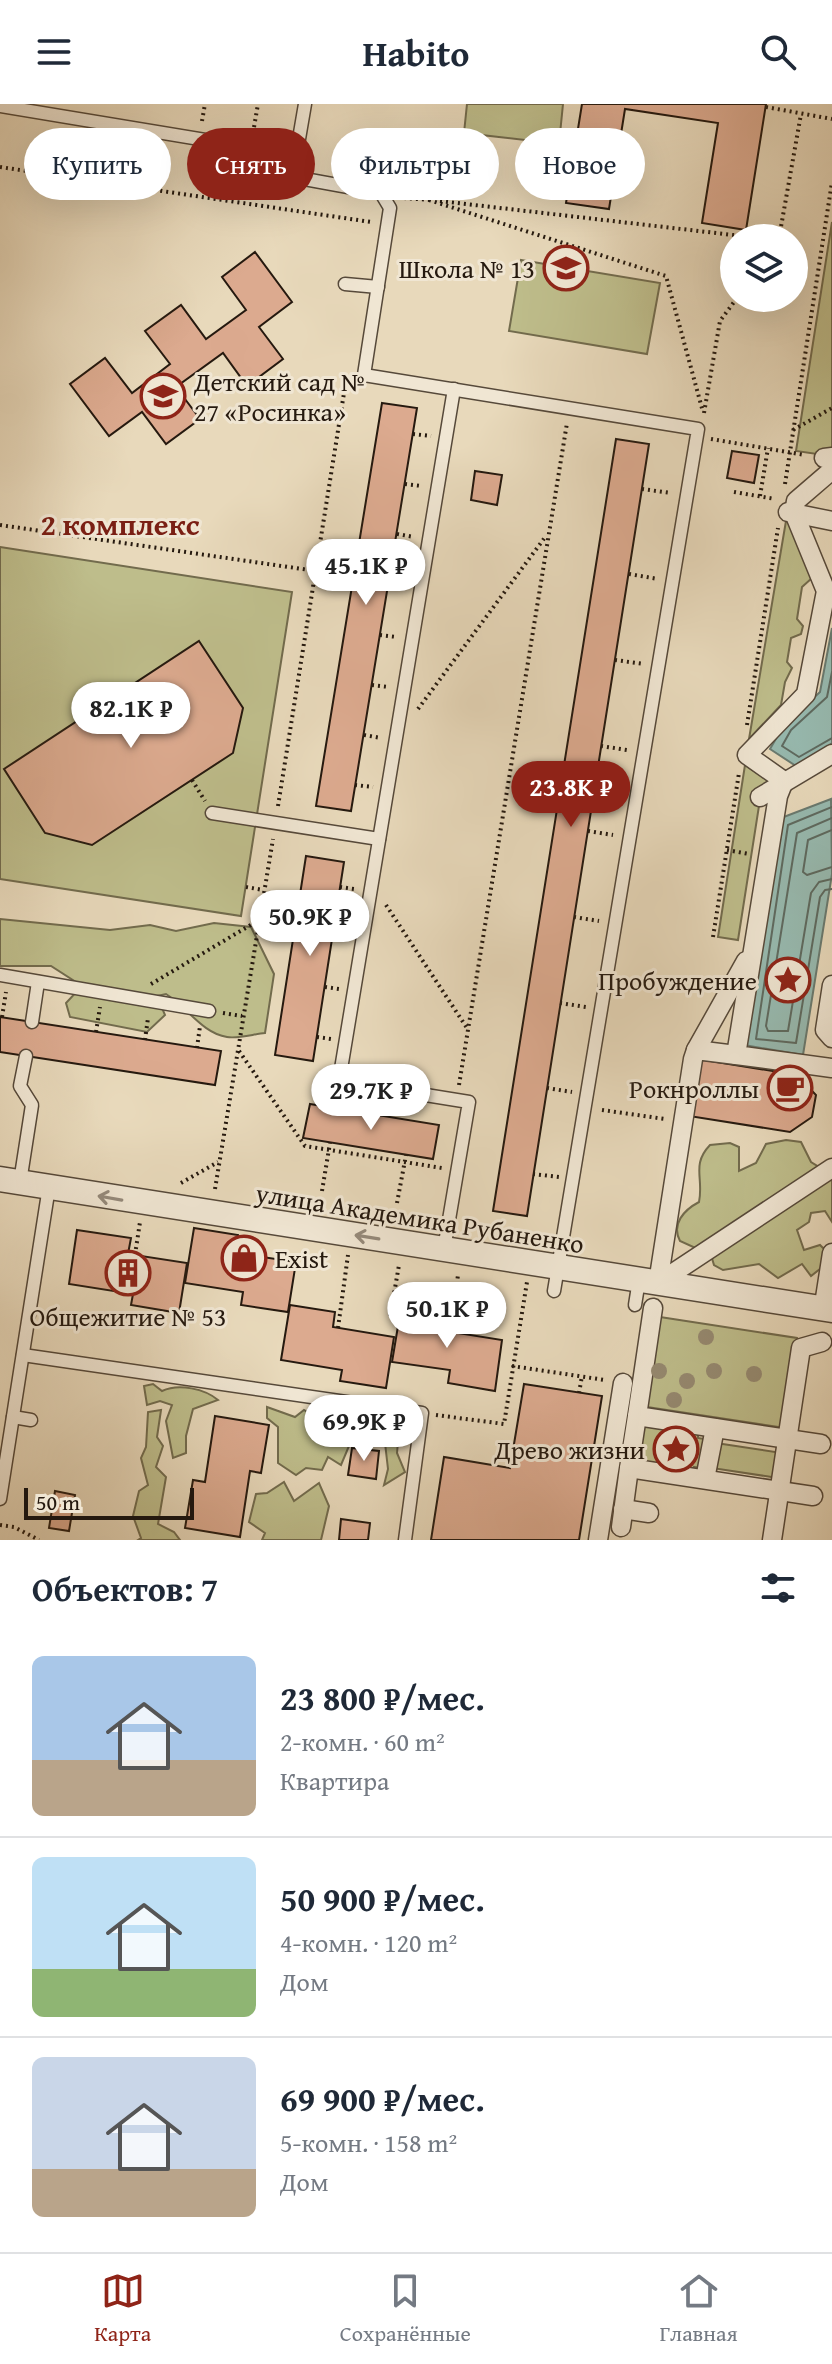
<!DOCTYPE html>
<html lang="ru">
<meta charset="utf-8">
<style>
:root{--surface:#fff;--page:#f6f6f7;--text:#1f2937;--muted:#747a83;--line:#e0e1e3;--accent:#8f2418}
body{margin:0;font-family:"Gentium Book Plus",serif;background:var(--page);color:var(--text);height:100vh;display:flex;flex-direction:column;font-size:30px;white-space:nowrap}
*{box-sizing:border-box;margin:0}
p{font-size:26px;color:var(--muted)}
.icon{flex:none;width:44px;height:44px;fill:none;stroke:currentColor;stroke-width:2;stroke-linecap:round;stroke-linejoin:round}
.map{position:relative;height:1436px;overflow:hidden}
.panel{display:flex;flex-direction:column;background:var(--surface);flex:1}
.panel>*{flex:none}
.top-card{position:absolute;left:24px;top:24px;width:784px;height:72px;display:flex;gap:16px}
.controls{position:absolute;left:720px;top:120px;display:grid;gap:16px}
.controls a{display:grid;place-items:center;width:88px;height:88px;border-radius:50%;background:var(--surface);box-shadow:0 8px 32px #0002;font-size:40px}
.scale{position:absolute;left:24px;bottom:20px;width:170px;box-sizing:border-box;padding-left:8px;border:4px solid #25190f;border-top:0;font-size:22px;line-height:28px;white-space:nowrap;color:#25190f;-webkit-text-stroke:6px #f0e6d3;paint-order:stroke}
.price{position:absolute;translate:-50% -68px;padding:0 18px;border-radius:28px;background:#fff;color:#222;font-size:26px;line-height:52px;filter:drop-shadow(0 2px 4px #0008)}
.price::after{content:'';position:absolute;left:50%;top:48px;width:24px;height:18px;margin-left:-12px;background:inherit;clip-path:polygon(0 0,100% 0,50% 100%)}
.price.active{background:var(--accent);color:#fff}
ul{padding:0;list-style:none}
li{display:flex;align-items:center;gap:24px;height:200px;padding:0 32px}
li+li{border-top:2px solid var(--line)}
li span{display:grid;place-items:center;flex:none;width:224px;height:160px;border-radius:12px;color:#555}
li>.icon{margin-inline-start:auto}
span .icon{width:96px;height:96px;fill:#fffc;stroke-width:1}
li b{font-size:34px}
h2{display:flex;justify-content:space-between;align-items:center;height:96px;padding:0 32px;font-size:34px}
.pill{padding:0 28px;border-radius:36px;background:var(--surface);box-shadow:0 8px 32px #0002;font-size:28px;line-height:72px}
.pill.active{background:var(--accent);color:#fff}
header{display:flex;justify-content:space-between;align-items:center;height:104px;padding:0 32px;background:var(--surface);font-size:36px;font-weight:600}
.tab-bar{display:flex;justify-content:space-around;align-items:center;height:112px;border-top:2px solid var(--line);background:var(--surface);font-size:22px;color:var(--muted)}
.tab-bar a{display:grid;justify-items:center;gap:4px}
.tab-bar .active{color:var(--accent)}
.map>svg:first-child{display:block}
.green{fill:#bebd8b;stroke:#726b4d;stroke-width:2}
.water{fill:#97bab0;stroke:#697a70;stroke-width:2}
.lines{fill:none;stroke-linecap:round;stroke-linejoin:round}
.shore{stroke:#5e6a60;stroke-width:2}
.building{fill:#dcaa8f;stroke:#25190f;stroke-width:2}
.service-casing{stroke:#56493a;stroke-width:15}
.pedestrian-casing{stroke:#56493a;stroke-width:21}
.minor-casing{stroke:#56493a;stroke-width:27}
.path{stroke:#25190f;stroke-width:4;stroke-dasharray:2 4;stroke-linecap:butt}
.service{stroke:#f0e6d3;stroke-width:12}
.pedestrian{stroke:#f0e6d3;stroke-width:18}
.minor{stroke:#f0e6d3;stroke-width:24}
.tree{fill:#968a71}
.oneway{stroke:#958a7b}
.labels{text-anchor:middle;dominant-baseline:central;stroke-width:6;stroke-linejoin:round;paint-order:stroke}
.poi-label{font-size:26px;fill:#25190f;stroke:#f0e6d3;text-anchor:end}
.street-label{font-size:26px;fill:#25190f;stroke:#f0e6d3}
.quarter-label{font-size:30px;font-weight:bold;fill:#7a1f14;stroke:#f0e6d3}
</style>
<header><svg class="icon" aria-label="menu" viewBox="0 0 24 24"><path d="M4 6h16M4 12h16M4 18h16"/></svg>Habito<svg class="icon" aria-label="search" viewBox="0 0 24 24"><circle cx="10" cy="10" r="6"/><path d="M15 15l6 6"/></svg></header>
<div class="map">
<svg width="832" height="1436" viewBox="0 0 832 1436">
<rect width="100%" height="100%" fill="#e8d9bb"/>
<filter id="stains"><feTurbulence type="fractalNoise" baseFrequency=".0025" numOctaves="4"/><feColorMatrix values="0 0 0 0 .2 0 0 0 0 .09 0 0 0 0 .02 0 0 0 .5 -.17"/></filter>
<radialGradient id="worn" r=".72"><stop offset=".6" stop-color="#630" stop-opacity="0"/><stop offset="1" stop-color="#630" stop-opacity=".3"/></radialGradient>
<g class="green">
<polygon points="467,0 563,0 559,40 464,29"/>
<polygon points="832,118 832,346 824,351 796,347"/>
<polygon points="521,156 660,179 647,250 509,227"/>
<polygon points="787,411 812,474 802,483 797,515 803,522 801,530 791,534 787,558 792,564 785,578 781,601 749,635"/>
<polygon points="0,443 292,488 241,812 0,775"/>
<polygon points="745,661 773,680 761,689 738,836 718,833"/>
<path d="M 0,815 L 110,826 L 150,821 L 176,827 L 214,819 L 251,823 L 274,870 L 265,929 C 254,930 238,935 227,933 C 202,929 187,903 166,890 L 157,892 L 165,911 L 147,928 L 70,913 L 66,899 L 82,882 L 51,862 L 0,862 Z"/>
<path d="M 786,1036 L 801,1038 L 811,1058 L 832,1071 L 832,1118 L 825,1107 L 811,1109 L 809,1118 L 797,1126 L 804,1146 L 820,1141 L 825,1146 L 825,1161 L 811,1172 L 802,1160 L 778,1174 L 759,1160 L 723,1166 L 714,1161 L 711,1151 L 680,1137 C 671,1120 684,1106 699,1098 C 704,1074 691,1061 710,1041 L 730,1039 L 739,1043 L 739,1067 L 756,1059 L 766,1040 Z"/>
<polygon points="660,1213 797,1234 799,1239 785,1324 647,1303"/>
<path d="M 153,1280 L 162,1287 C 179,1279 205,1285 218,1296 L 193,1305 L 186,1332 L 186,1349 L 173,1354 L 166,1317 L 172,1301 L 160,1297 L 147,1301 L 144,1282 Z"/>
<polygon points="267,1303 295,1313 304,1306 322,1317 340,1307 365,1320 382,1316 399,1327 397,1349 405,1368 384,1381 388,1365 385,1339 370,1339 354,1330 341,1361 328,1353 322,1366 306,1364 296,1371 278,1359 278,1323 267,1314"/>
<polygon points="161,1306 157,1333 163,1342 156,1363 166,1373 158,1420 174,1428 180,1436 138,1436 141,1434 133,1412 139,1387 148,1381 141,1354 146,1343 148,1308"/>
<polygon points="645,1316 698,1328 698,1334 704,1335 700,1364 694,1363 693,1368 638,1363"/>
<polygon points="716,1339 782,1349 778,1374 712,1364"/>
<polygon points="284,1378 294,1397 319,1379 329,1402 321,1436 262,1436 265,1429 249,1418 256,1390 267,1389"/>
</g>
<g class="water">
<polygon points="832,524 832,639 799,664 770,645 784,621 820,588"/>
<polygon points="831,695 832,770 803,951 744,941 781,714"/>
</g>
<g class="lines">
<g class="shore">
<polyline points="832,568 827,593 791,626 782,642 799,653 832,634"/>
<polyline points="832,703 788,721 756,935 796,939 820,793 825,786 832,785"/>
<polyline points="832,714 797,729 766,922 768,927 788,927 811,789 819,778 832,775"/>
<polyline points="832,726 808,736 803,768 807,771 832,763"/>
</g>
</g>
<g class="building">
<polygon points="582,0 766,0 746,126 702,119 718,19 625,5 609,105 566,99"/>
<polygon points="255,148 292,198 259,223 283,255 247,282 223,249 176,283 200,315 166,340 142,308 109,332 70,280 105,254 132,289 170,260 145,227 181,201 206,235 246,206 222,173"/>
<polygon points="382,299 417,304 351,707 316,702"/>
<polygon points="616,335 649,340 527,1112 493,1107"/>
<polygon points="732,347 759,351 754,379 727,374"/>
<polygon points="475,367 502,371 497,401 471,396"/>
<polygon points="199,537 243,604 233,649 92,741 45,729 4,665"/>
<polygon points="306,752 344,758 313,957 275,951"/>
<polygon points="0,913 221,947 215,981 0,948"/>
<polygon points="698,955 797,971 816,991 812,1013 790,1028 689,1012"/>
<polygon points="310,1000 439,1021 433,1055 303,1034"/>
<polygon points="194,1124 238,1131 235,1149 296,1158 288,1208 241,1201 243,1188 185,1179"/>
<polygon points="77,1126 131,1134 128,1150 187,1159 179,1209 131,1201 133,1190 69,1180"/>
<polygon points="290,1201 335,1208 333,1223 394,1233 386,1284 340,1277 342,1266 281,1256"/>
<polygon points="401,1204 447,1211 445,1227 502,1236 495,1287 448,1279 450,1266 392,1258"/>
<polygon points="524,1280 602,1292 579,1436 431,1436 444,1353 510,1364"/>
<polygon points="215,1312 269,1321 261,1369 250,1367 240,1433 185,1424 193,1376 205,1378"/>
<polygon points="352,1344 379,1347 376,1375 348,1371"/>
<polygon points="55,1387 75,1391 69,1427 49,1424"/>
<polygon points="341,1415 370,1419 368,1436 339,1436"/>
</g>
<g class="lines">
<g class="service-casing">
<g id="service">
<polyline points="305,0 294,64 299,74 381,89 390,104 364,271 698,325 554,1187"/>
<polyline points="0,2 296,51"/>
<polyline points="345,180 378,183"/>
<polyline points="212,709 379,735"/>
<polyline points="0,871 209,907"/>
<polyline points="32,918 38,878"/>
<polyline points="20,1078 32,1001 20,982 26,952"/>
<polyline points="444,1145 469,998 339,977 454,285"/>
<polyline points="635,1201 639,1176"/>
<polyline points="23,1251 422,1309 405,1436"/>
<polyline points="13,1313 31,1316"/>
<polyline points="0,1395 49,1083"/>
</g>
</g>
<g class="pedestrian-casing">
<g id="pedestrian">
<polyline points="824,354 832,353"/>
<polyline points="788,408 832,417"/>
<polyline points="784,677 747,651 806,590 826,487 794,409 796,397 832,366"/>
<polyline points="784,677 778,692 736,951 832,964"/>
<polyline points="760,693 832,650"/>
<polyline points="832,881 825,926 832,934"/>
<polyline points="696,946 746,857"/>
<polyline points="658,1179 693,955 696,946 736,951"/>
<polyline points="658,1179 832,1064"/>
<polyline points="825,1194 832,1149"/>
<polyline points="653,1204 637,1312 821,1340"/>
<polyline points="637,1312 629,1364 813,1392"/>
<polyline points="705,1375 715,1324"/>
<polyline points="623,1405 649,1409"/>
<polyline points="621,1423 629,1364"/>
<polyline points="598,1436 623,1279"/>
<polyline points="772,1436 801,1244 822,1238"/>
</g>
</g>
<g class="minor-casing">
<polyline id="minor" points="0,1075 832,1206"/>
</g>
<g class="path">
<polyline points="766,3 832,15"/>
<polyline points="202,17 205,0"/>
<polyline points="253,29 258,0"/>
<polyline points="0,63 371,118"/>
<polyline points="404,94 431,96"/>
<polyline points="429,96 666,172 703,308"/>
<polyline points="440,97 759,134"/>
<polyline points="779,134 801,10"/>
<polyline points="704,309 720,217 737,194"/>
<polyline points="793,326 832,304"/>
<polyline points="413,330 431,332"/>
<polyline points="711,335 805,351"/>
<polyline points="405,380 422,382"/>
<polyline points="785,380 832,78"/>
<polyline points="642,385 671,389"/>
<polyline points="734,388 775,395"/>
<polyline points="760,392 768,344"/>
<polyline points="0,421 316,467"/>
<polyline points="397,430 414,433"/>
<polyline points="629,470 658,475"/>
<polyline points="388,480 406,483"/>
<polyline points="380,531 397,533"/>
<polyline points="615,556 644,560"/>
<polyline points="372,581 389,583"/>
<polyline points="418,605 546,432"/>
<polyline points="747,621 778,424"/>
<polyline points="364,631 381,634"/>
<polyline points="601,642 627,646"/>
<polyline points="192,676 205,697"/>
<polyline points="355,681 373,683"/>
<polyline points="278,702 344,289 353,280"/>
<polyline points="588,727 613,731"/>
<polyline points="727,746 749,750"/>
<polyline points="246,783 263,786"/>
<polyline points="340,783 354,785"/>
<polyline points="386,801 467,924"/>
<polyline points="574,813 599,817"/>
<polyline points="333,833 346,835"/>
<polyline points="713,833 739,669"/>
<polyline points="151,880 259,816"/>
<polyline points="325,883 339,885"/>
<polyline points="560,899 586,903"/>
<polyline points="223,909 242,912"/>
<polyline points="2,913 6,888"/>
<polyline points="96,928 100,903"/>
<polyline points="317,933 331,935"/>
<polyline points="145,936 148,914"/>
<polyline points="197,944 200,922"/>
<polyline points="239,947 305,1042 442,1064"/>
<polyline points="459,981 567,319"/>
<polyline points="547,984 572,988"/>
<polyline points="602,1006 665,1015"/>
<polyline points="533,1070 559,1073"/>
<polyline points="181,1079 218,1058"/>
<polyline points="215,1085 273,735"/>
<polyline points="322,1087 330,1039"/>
<polyline points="397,1099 406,1051"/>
<polyline points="241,1150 243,1137"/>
<polyline points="135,1151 140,1118"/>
<polyline points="392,1200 412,1205"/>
<polyline points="395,1214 390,1213 399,1161"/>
<polyline points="338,1224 348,1151"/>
<polyline points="450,1228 458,1171"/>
<polyline points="512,1262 605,1276"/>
<polyline points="579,1289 582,1272"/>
<polyline points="436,1311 504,1320 527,1178"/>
<polyline points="0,1421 14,1423 39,1436"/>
</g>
<use href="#service" class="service"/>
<use href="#pedestrian" class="pedestrian"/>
<use href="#minor" class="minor"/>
</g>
<g class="tree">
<circle cx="706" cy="1233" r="8"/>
<circle cx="659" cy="1267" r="8"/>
<circle cx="714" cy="1267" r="8"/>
<circle cx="754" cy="1270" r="8"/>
<circle cx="687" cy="1277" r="8"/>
<circle cx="674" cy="1296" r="8"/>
</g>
<defs><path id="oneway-shaft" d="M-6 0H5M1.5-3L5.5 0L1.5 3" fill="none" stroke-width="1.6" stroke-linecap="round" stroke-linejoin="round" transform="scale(2)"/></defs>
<g class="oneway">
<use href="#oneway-shaft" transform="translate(110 1094) rotate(-170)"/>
<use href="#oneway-shaft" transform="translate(367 1133) rotate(-171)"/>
</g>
<defs>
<g id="school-ring" transform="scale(2.3)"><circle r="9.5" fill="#f0e6d3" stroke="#8f2418" stroke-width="1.5"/><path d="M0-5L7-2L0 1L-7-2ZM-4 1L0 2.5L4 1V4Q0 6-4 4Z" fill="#8f2418"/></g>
<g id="sight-ring" transform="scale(2.3)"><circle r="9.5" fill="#f0e6d3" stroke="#8f2418" stroke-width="1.5"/><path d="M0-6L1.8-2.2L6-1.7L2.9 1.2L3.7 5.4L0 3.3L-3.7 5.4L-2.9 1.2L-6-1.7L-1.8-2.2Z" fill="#8f2418"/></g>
<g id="cafe-ring" transform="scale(2.3)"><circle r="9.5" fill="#f0e6d3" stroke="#8f2418" stroke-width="1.5"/><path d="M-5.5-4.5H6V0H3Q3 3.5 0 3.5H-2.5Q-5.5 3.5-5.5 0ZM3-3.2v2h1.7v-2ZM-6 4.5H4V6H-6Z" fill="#8f2418"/></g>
<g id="shop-ring" transform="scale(2.3)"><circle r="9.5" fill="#f0e6d3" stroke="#8f2418" stroke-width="1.5"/><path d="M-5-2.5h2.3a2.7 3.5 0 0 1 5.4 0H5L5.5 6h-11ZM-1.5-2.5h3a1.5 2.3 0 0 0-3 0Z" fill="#8f2418"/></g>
<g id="building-ring" transform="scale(2.3)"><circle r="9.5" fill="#f0e6d3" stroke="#8f2418" stroke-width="1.5"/><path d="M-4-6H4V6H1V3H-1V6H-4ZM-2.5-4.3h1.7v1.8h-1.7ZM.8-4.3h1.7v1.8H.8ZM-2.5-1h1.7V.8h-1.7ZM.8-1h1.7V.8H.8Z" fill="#8f2418"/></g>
</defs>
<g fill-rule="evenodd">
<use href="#school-ring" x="566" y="164"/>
<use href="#school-ring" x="163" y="292"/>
<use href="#sight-ring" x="788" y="876"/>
<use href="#cafe-ring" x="790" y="984"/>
<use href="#shop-ring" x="244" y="1154"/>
<use href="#building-ring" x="128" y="1169"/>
<use href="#sight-ring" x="676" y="1345"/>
</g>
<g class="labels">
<g class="poi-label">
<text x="535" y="164">Школа № 13</text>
<text x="194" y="277" text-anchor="start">Детский сад №<tspan x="194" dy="30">27 «Росинка»</tspan></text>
<text x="757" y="876">Пробуждение</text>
<text x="759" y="984">Рокнроллы</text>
<text x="275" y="1154" text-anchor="start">Exist</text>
<text x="128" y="1212" text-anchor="middle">Общежитие № 53</text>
<text x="645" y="1345">Древо жизни</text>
</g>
<g class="street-label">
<text transform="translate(420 1114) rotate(9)">улица Академика Рубаненко</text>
</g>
<g class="quarter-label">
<text x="120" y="420">2 комплекс</text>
</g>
</g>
<rect width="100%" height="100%" filter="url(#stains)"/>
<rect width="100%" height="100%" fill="url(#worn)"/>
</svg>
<div class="controls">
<a><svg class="icon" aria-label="layers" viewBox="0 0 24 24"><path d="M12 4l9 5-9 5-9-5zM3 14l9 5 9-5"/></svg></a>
</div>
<div class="scale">50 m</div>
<b class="price" style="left:366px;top:503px">45.1K ₽</b>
<b class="price" style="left:131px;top:646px">82.1K ₽</b>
<b class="price active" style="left:571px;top:725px">23.8K ₽</b>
<b class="price" style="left:310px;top:854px">50.9K ₽</b>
<b class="price" style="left:371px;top:1028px">29.7K ₽</b>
<b class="price" style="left:447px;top:1246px">50.1K ₽</b>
<b class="price" style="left:364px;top:1359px">69.9K ₽</b>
<div class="top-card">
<a class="pill">Купить</a>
<a class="pill active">Снять</a>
<a class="pill">Фильтры</a>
<a class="pill">Новое</a>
</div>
</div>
<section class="panel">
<h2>Объектов: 7<svg class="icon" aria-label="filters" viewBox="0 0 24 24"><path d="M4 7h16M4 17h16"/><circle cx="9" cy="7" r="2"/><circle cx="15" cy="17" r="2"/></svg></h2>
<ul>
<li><span style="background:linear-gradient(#a9c7e8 65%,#b9a48a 0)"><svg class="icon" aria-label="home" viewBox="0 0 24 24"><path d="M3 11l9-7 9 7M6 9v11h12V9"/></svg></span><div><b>23 800 ₽/мес.</b><p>2-комн. · 60 m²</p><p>Квартира</p></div></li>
<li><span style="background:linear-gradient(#bfe0f5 70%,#8fb573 0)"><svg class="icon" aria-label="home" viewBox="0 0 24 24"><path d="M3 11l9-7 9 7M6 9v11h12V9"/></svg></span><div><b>50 900 ₽/мес.</b><p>4-комн. · 120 m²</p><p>Дом</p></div></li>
<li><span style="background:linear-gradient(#c9d6e8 70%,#b9a48a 0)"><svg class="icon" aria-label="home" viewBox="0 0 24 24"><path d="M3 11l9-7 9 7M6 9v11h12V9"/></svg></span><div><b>69 900 ₽/мес.</b><p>5-комн. · 158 m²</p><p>Дом</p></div></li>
</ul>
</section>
<nav class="tab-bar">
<a class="active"><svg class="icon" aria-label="map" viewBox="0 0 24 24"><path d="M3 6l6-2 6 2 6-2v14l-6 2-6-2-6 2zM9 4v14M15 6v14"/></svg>Карта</a>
<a><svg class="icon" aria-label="saved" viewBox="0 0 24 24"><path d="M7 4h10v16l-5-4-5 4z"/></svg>Сохранённые</a>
<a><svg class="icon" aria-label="home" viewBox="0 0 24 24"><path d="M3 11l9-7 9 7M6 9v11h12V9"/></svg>Главная</a>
</nav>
